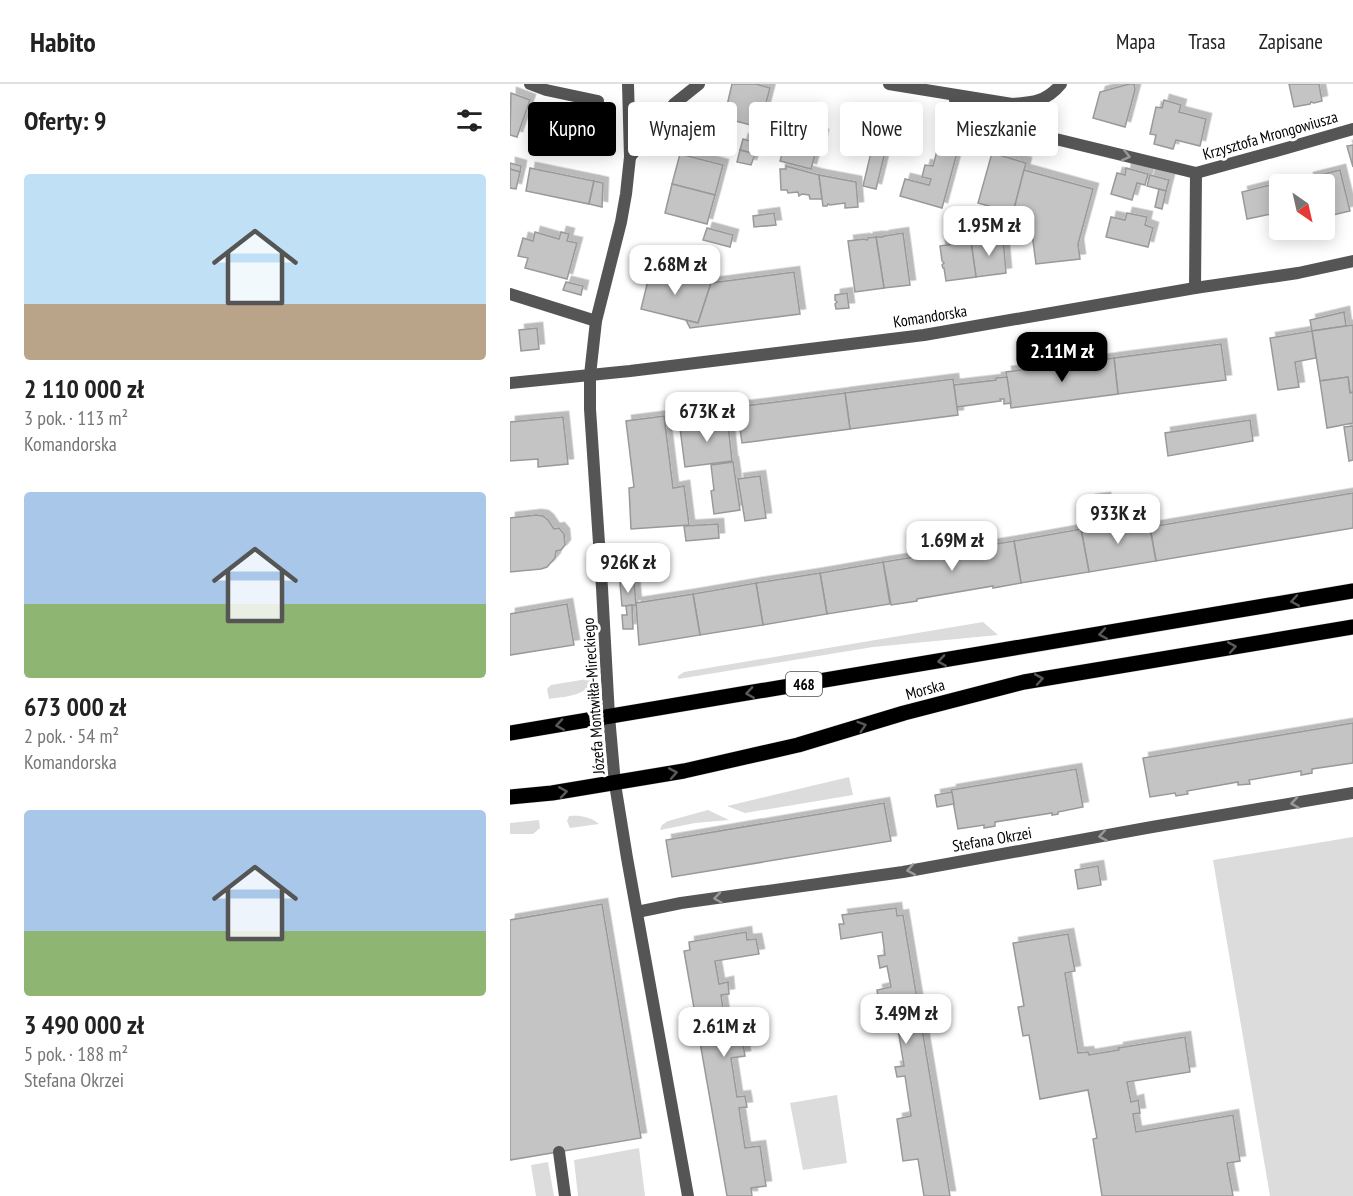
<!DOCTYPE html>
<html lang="pl">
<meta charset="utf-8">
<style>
:root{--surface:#fff;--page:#f6f6f6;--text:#222;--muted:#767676;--line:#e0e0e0;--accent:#000}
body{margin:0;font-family:"PT Sans Narrow",sans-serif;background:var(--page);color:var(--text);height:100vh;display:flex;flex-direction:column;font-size:22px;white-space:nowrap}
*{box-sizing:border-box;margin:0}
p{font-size:20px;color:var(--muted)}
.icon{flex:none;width:33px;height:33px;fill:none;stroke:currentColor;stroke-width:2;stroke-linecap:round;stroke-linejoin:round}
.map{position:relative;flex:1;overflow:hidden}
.sheet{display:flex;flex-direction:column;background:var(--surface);width:510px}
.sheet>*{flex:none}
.guide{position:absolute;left:18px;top:18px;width:570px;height:54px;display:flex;gap:12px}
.needle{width:39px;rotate:146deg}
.controls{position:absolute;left:759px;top:90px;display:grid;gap:12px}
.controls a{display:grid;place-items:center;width:66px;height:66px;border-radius:6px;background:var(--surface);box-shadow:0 3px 15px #0003;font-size:30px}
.price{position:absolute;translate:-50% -51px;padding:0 14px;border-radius:12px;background:#fff;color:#222;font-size:20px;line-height:39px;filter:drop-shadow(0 2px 3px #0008)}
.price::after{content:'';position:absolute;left:50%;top:36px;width:18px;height:14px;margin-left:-9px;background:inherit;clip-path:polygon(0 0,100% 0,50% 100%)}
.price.on{background:var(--accent);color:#fff}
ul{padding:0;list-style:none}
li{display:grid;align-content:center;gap:12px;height:318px;padding:0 24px}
li span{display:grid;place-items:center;height:186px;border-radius:6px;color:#555}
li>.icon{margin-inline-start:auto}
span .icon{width:108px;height:108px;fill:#fffc;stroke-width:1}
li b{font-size:26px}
h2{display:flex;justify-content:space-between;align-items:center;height:72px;padding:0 24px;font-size:26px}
.chip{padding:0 21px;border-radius:6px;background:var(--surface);box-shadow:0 3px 15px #0003;font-size:21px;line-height:54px}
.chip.on{background:var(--accent);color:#fff}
header{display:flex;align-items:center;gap:36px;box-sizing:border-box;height:84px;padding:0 30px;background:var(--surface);border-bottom:2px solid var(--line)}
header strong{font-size:28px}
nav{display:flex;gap:33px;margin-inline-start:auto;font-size:21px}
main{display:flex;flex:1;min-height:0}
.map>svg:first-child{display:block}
.green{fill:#dcdcdc}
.building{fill:#c4c4c4;stroke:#999;stroke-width:1.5;filter:url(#shadow)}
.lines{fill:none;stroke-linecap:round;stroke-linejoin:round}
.primary-casing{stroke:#dbdbdb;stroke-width:16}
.service{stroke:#555;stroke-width:12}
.minor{stroke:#555;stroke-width:12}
.primary{stroke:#000;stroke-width:15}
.oneway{stroke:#999}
.oneway2{stroke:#595959}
.labels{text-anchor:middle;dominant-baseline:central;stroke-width:6;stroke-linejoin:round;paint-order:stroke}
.shield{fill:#fff;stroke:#4c4c4c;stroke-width:1.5}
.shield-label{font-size:15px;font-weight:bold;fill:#000}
.street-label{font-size:16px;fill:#000;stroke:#fff}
</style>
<header>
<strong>Habito</strong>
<nav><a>Mapa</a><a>Trasa</a><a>Zapisane</a></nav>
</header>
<main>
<section class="sheet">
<h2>Oferty: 9<svg class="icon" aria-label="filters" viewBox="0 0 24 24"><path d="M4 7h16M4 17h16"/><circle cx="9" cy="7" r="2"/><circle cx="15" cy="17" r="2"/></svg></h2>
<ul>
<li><span style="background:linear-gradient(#bfe0f5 70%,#b9a48a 0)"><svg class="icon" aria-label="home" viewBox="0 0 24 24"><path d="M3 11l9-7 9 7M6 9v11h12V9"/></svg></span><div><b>2 110 000 zł</b><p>3 pok. · 113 m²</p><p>Komandorska</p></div></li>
<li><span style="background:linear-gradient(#a9c7e8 60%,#8fb573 0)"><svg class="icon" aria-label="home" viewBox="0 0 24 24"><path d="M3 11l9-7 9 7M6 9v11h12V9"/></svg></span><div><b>673 000 zł</b><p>2 pok. · 54 m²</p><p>Komandorska</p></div></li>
<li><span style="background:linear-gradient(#a9c7e8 65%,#8fb573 0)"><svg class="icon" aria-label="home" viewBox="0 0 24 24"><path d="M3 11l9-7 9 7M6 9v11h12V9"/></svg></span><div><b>3 490 000 zł</b><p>5 pok. · 188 m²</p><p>Stefana Okrzei</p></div></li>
</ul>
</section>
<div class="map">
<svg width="843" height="1112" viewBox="0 0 843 1112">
<defs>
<filter id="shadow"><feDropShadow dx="5.5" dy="-5.5" stdDeviation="0" flood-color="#0004"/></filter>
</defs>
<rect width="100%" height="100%" fill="#fff"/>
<g class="green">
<polygon points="473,538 488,551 363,563 168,595 168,592 174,588"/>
<path d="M 83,594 C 77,613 56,612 39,615 L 37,605 L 41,601 Z"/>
<polygon points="339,693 343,711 235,729 217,722"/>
<polygon points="198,726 219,736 185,739 150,746 152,741 158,737"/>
<path d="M 59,732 C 70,731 81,733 89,740 L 60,744 L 57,737 Z"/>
<polygon points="29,736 30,744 23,750 0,750 0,739"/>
<polygon points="843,753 843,1112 760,1112 703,776"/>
<polygon points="327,1011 337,1079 293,1086 280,1019"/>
<polygon points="129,1064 135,1112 68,1112 64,1076"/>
<polygon points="38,1078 44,1112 26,1112 21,1081"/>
</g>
<g class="building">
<polygon points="222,0 246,0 260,4 252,34 259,35 256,45 214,34"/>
<polygon points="619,0 624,0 625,6 615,43 583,34 590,8"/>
<polygon points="779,0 809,0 812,17 804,19 801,18 800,20 784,23"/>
<polygon points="1,9 20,16 7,53 0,51"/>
<polygon points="654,16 671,21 669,28 696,35 690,62 666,56 663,65 644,60 646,51 640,50 646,23 652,24"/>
<polygon points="441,37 455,40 450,58 437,55"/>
<polygon points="280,43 313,51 310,63 307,63 301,85 270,77"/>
<polygon points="233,55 247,59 245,70 230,66"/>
<polygon points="364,56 377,60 366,105 353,102"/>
<polygon points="442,56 450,58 432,124 390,112 395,95 419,101 421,95 412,93 415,81 423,82 428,63 436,65"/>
<polygon points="843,61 843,83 837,62"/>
<polygon points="230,66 245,70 241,81 227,78"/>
<polygon points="482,69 516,79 503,129 468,119"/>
<polygon points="170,70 213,81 205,111 162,100"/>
<polygon points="0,79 11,82 10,88 0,85"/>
<polygon points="276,82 309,91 312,115 300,115 299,111 292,110 289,112 288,108 278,109 277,106 271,106 270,85 276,85"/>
<polygon points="20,84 84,97 79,120 16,107"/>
<polygon points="616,84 638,90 635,101 627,99 622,116 601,110 607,89 615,91"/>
<polygon points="0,85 10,88 6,105 0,104"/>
<polygon points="514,86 583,105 568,160 570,175 526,180 520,134 503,129"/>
<polygon points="830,86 840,127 814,133 814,100 800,100 798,94"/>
<polygon points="309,91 346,98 348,123 335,124 335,119 320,121 318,120 317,122 313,122"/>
<polygon points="640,91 659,96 656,107 637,102"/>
<polygon points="84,97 93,99 92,123 79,120"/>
<polygon points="162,100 205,111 197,140 155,129"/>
<polygon points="764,100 767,115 764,116 766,129 737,135 732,108"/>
<polygon points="649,105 656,107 652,125 645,123"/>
<polygon points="264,129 266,141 244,143 243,132"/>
<polygon points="617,129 637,133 635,141 643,144 638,163 596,153 601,133 615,136"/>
<polygon points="197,144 223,151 220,163 193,156"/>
<polygon points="25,148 49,155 51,148 59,150 57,157 67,159 57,195 15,184 18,174 8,172 13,154 23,157"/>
<polygon points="393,149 400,201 374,204 366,153 373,153 374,152"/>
<polygon points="366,153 374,204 345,208 338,157 354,155 357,156 358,154"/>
<polygon points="493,154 496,189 466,193 461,158"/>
<polygon points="461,158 466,193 436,197 434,184 433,184 432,181 434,179 432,177 430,162"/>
<polygon points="141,184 201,199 188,239 131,225"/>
<polygon points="284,188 290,230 180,244 176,236 188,239 201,199"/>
<polygon points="56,198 73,202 71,211 53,206"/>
<polygon points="337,209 339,224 326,225 325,220 327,218 325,216 325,211"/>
<polygon points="834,228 836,242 802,247 800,236"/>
<polygon points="843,241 843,308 840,309 838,293 810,297 802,247"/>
<polygon points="27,244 29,265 11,267 9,246"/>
<polygon points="802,247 806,274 785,278 789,303 768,306 760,254"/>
<polygon points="711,260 716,296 608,310 604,274"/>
<polygon points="604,274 608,310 501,324 496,288"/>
<polygon points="497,293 501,319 494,320 494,315 490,315 491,317 447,323 447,326 444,301 486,296 486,294"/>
<polygon points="838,293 840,309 843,308 843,339 817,344 810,297"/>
<polygon points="443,295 448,331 340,345 335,309"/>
<polygon points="335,309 340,345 232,359 227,323"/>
<polygon points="217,331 222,377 175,383 170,344 188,341 191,337 204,336 207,332"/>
<polygon points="154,332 163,404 174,402 179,441 121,445 119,404 124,403 116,337"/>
<polygon points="53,333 58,380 28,383 28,375 0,377 0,338"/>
<polygon points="740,336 743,357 658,372 655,349"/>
<polygon points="843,342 843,376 839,377 834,343"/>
<polygon points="223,378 230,426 204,430 201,407 204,406 201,381"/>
<polygon points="250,392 256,434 235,437 228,395"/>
<polygon points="843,409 843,444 646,477 640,443"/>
<polygon points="595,414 597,426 582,428 580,416"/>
<polygon points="26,431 33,432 38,436 44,445 49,444 54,450 55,461 51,466 46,467 45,474 37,483 31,485 0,488 0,434"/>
<polygon points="638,434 646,477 579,488 571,445"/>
<polygon points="208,440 209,454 176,457 174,442"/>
<polygon points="571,445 579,488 511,499 504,457"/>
<polygon points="504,457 511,499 483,504 483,502 407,515 407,517 381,521 373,478"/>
<polygon points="373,478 380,520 317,530 310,489"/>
<polygon points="310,489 317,530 253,541 246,499"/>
<polygon points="124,497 126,521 112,522 110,499"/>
<polygon points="246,499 253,541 190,551 183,510"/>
<polygon points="183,510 190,551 129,561 126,519"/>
<polygon points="57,520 64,561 0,571 0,530"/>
<polygon points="122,521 123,545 113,545 112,531 117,531 116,522"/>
<polygon points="843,639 843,679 802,685 802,689 791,691 791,687 739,696 740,700 728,701 728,698 677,707 678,710 666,712 665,709 640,713 633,674"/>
<polygon points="566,685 573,723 548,728 548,730 542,731 542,729 485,738 485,742 474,744 474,741 448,745 441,706"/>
<polygon points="442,708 444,720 427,723 425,711"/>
<polygon points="374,719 381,757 162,793 156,756"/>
<polygon points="588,782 591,801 568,805 565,786"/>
<polygon points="92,820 131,1054 0,1076 0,836"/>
<polygon points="386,824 387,832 393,831 440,1112 414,1112 408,1075 393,1077 387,1035 401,1032 395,992 387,993 385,983 394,982 388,945 373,947 367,906 381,903 377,882 370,884 368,872 375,871 372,848 331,855 329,840 334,840 332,831"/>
<polygon points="236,848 237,856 246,855 249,870 205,877 209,900 218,898 219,910 211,911 214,932 228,930 235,972 221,974 227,1013 235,1012 237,1023 229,1024 235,1064 250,1062 256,1102 241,1104 242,1112 217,1112 174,867 180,866 179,858"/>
<polygon points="558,850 565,887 555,889 568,969 578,968 579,971 609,966 608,964 675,953 680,988 617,998 621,1018 628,1016 630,1029 623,1030 626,1048 723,1031 730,1077 717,1079 723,1112 592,1112 583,1055 587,1054 578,1006 530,1015 519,951 513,952 508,923 514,922 503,859"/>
</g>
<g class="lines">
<g class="primary-casing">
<g id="primary">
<polyline points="0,649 843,507"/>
<polyline points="0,713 42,709 174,687 288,661 394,629 514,598 843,543"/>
</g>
</g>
<polyline class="service" points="49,1068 55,1112"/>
<g class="minor">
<polyline points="20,0 36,6 88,17"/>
<polyline points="118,0 120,73 116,110 111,138 86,237 80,291 80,325 92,504 99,632 105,700 117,774 178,1112"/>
<path d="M 379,0 L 502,20 C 523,19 537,17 551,0"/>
<polyline points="444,11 447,25 451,32 686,89 777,64 843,45"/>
<polyline points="120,73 164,20 189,0"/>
<polyline points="685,204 686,89"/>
<polyline points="0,210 86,237"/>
<polyline points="0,299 120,287 414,251 685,204 788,189 843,177"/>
<polyline points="127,828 171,819 393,788 642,743 843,709"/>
</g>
<use href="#primary" class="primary"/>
</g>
<defs><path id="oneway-chevron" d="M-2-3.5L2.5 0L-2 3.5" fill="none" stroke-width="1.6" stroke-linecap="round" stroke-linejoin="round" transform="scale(1.5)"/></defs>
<g class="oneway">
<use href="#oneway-chevron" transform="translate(616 72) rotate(13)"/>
<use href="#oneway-chevron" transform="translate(785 719) rotate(171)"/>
<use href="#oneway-chevron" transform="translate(593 752) rotate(170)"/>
<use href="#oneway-chevron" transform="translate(401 786) rotate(170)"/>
<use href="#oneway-chevron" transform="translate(208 814) rotate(172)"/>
</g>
<g class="oneway2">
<use href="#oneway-chevron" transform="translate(785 517) rotate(170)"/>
<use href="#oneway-chevron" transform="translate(593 550) rotate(170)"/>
<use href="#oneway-chevron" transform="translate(722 563) rotate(-10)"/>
<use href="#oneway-chevron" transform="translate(432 577) rotate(171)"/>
<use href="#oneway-chevron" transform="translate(529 595) rotate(-10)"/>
<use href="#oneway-chevron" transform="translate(240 609) rotate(171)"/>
<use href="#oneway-chevron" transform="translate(50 641) rotate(171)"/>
<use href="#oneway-chevron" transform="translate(352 642) rotate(-17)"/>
<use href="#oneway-chevron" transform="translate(163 689) rotate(-10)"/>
<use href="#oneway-chevron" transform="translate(53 708) rotate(-9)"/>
</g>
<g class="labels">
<rect class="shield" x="276" y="588" width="36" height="24" rx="4.5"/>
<g class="shield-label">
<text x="294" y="600">468</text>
</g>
<g class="street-label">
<text transform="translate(760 51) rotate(-16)">Krzysztofa Mrongowiusza</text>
<text transform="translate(420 232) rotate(-9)">Komandorska</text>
<text transform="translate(415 605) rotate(-15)">Morska</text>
<text transform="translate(83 612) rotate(-94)">Józefa Montwiłła-Mireckiego</text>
<text transform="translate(482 755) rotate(-10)">Stefana Okrzei</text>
</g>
</g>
</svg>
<div class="controls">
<a><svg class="needle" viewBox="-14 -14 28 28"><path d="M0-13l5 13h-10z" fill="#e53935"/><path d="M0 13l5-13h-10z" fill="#767676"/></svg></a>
</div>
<b class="price" style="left:479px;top:173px">1.95M zł</b>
<b class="price" style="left:165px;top:212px">2.68M zł</b>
<b class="price on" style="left:552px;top:299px">2.11M zł</b>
<b class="price" style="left:197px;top:359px">673K zł</b>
<b class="price" style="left:608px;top:461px">933K zł</b>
<b class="price" style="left:442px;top:488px">1.69M zł</b>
<b class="price" style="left:118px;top:510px">926K zł</b>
<b class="price" style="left:396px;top:961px">3.49M zł</b>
<b class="price" style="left:214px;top:974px">2.61M zł</b>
<div class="guide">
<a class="chip on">Kupno</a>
<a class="chip">Wynajem</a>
<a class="chip">Filtry</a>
<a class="chip">Nowe</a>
<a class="chip">Mieszkanie</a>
</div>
</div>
</main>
